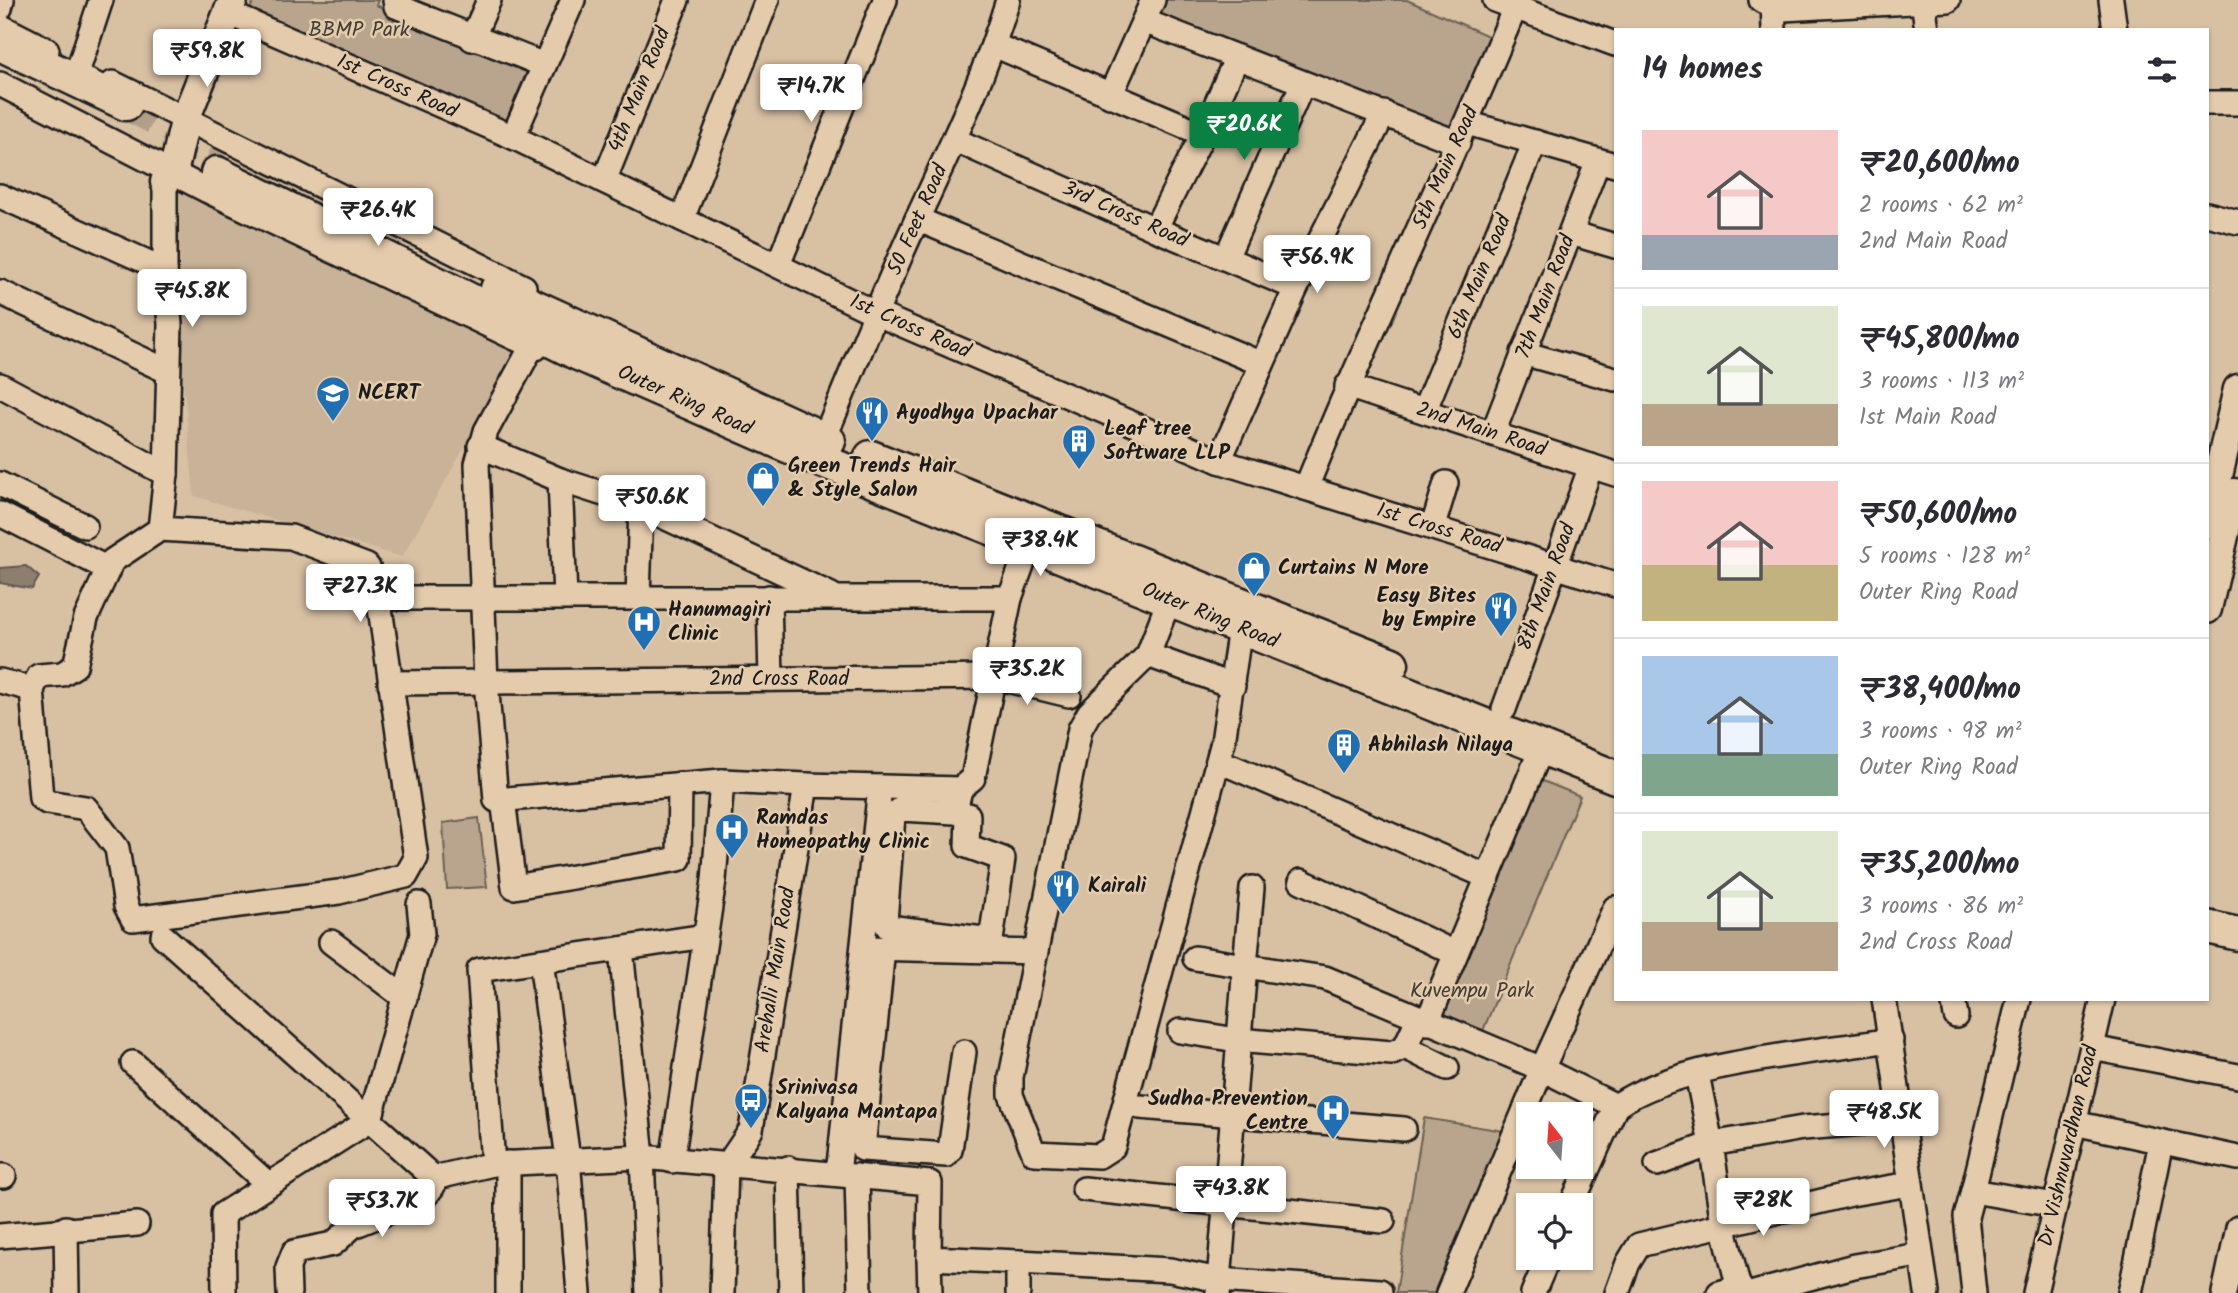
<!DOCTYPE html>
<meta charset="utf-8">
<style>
:root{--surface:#fff;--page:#f2f2f3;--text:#2b2b33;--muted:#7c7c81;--line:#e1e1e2;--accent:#0b8043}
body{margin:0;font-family:Kalam,sans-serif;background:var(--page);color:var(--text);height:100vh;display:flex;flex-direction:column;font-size:26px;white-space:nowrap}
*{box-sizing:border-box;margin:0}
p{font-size:23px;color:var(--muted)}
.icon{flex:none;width:38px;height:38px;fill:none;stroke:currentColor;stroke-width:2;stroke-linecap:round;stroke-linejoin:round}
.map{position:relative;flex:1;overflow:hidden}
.panel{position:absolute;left:1614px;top:28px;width:595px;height:973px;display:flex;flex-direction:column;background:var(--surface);border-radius:0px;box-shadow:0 2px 5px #0004}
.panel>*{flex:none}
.needle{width:46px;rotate:343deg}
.fabs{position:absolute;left:1516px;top:1102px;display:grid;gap:14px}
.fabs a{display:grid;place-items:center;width:77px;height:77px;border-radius:0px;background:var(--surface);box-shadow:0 2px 5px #0004;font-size:35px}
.price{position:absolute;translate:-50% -60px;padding:0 16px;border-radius:7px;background:#fff;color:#222;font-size:23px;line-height:46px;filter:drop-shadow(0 2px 4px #0008)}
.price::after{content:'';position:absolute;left:50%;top:42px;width:21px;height:16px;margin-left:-10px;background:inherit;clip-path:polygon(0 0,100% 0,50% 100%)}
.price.active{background:var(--accent);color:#fff}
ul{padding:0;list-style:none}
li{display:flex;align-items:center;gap:21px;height:175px;padding:0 28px}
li+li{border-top:2px solid var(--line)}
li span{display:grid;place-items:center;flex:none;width:196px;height:140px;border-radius:0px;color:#555}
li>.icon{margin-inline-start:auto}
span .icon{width:84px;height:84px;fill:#fffc;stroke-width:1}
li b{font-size:30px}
h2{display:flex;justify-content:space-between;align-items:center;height:84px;padding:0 28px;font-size:30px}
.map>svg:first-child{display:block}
.built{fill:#c8b298}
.green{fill:#b9a58d;stroke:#6a6054;stroke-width:2}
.water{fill:#8d7e6e;stroke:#60574d;stroke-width:2}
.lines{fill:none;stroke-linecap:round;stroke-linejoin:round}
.highway-tunnel{stroke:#b29f88;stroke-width:32;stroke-dasharray:32 16;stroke-linecap:butt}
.minor-casing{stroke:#1c1c1c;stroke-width:28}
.major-casing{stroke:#1c1c1c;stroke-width:33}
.highway-casing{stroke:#1c1c1c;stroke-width:37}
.minor{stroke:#e4cbac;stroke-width:23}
.major{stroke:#e4cbac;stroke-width:28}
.highway{stroke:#e4cbac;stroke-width:32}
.labels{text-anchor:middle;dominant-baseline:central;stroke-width:5;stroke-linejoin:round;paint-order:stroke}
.park-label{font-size:21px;fill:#433e38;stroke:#e4cbac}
.street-label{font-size:21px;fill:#1c1c1c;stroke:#e4cbac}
.poi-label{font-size:21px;font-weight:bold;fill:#1c1c1c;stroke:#e4cbac;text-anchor:start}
</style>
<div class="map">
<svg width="2238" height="1293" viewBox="0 0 2238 1293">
<rect width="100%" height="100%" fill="#d8c0a3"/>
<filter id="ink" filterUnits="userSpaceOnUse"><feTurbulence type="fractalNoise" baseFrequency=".0143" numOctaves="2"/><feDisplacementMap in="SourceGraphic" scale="14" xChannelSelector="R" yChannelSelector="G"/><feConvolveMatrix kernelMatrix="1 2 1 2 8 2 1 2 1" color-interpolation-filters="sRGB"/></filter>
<g filter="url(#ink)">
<polygon class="built" points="172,181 520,350 402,557 194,496 178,323"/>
<g class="green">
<polygon points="254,0 378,0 376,5 527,71 504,126 248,14"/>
<polygon points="1165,0 1407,0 1495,39 1454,129 1221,47 1156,19"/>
<polygon points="1533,777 1580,796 1480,1038 1433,1018"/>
<polygon points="479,818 487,887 447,889 443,823"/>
<polygon points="1424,1118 1510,1132 1442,1293 1396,1293"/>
</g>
<polygon class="water" points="26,566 39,577 32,589 0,583 0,568"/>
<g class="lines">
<polyline class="highway-tunnel" points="126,104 226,155"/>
<g class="minor-casing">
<g id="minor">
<polyline points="395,0 396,6 544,65"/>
<polyline points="1495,0 1615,44"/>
<polyline points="1761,0 1783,9 1948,0"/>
<polyline points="1773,0 1774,30"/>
<polyline points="1923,0 1927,30"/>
<polyline points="2111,0 2115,30"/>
<polyline points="0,8 2,0"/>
<polyline points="228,13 513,137 877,314 1219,461 1615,585"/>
<polyline points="1144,21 1458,143"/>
<polyline points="0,26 47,50"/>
<polyline points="472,39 489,0"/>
<polyline points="994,45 1203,134"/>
<polyline points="79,67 101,0"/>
<polyline points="113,83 524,287"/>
<polyline points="0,84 208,191 536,348"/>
<polyline points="1110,96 1153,0"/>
<polyline points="2207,103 2238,103"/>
<polyline points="1467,123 1615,165"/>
<polyline points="513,137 573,0"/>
<polyline points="955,140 1155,229 1296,288"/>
<polyline points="604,181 677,0"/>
<polyline points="0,196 165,270"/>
<polyline points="2207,214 2238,222"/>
<polyline points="682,219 767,0"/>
<polyline points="917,219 1262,364"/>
<polyline points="1155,229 1203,134 1237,57"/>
<polyline points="1571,233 1615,246"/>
<polyline points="1226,258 1303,83"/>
<polyline points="778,265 885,0"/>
<polyline points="0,292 167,371"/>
<polyline points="531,348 486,431 477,464 486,681 496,800 722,781 806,785"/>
<polyline points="1523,353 1615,379"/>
<polyline points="0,385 166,474"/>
<polyline points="1347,386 1615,474"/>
<polyline points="1424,411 1535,142"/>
<polyline points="1493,433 1598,161"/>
<path d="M 824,439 C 855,365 884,290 918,217 C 951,146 985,76 1008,0"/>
<polyline points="480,446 560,480 641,506 831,595"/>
<polyline points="1219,461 1296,288 1384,113"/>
<polyline points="560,480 565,597"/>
<polyline points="0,484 85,526"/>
<path d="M 1306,488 C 1372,324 1451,165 1518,0"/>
<polyline points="0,514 108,569"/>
<polyline points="1433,526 1446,483"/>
<polyline points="160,529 291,537 367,566 376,584 379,601 416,858 406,876 339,892 133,919 126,906 117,848 86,808 47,802 41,798 32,689 39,676 62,674 75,666 86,618 112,561 160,529 166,474 170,324 165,270 165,182"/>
<polyline points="638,597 641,506"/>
<polyline points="769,597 771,679"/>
<polyline points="394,598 1010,598"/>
<polyline points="1169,600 1148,655 1089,713 1080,729 1011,1077 1011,1095 1034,1153 1099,1156 1113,1147 1223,742 1240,628"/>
<polyline points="1148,655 1233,686"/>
<polyline points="0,681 32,689"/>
<polyline points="390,683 995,677 1069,695"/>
<polyline points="1504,709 1591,466"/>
<polyline points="1233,767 1488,877"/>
<polyline points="503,799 514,887 679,859 680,784"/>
<polyline points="955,812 901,809 893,816 885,922 888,927 991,940 1003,859 967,846 968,815 955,812 960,789"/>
<polyline points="1301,881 1455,953"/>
<polyline points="163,936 434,1178"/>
<polyline points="331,942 405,998"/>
<polyline points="868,948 1036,952"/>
<polyline points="883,948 863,1149 946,1155 950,1150 964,1052"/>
<polyline points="621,949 642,1157 648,1293"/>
<polyline points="1195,958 1245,966 1252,888"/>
<polyline points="541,961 568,1159 579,1293"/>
<polyline points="1884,999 1927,1293"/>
<polyline points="1953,999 1956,1016"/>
<polyline points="2019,999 1973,1191 2055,1205"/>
<polyline points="1427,1023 1542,747"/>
<polyline points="1180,1031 1237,1040 1392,1053 1405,1047 1418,1019"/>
<polyline points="1405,1047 1447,1068"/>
<polyline points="2092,1048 2238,1076"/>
<polyline points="133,1063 268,1184"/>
<polyline points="1697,1074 1711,1144 1723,1224 1740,1293"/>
<polyline points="1140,1107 1404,1129"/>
<polyline points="2074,1123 2238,1158"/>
<polyline points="672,1161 714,880 722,781"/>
<polyline points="493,1164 479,970 705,936"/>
<polyline points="1657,1164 1711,1144 1803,1128 1902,1120"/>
<polyline points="788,1168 791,1293"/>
<polyline points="838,1174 880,787"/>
<polyline points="0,1176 4,1176"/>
<polyline points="857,1176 860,1293"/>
<polyline points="434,1178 493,1164 642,1157 930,1183 929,1258 1018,1262 1018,1293"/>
<polyline points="1084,1189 1383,1221"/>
<polyline points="1973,1191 1966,1217 1974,1293"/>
<polyline points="1571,1206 1616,1106"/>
<polyline points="66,1228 67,1293"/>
<polyline points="0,1236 137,1224"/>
<polyline points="929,1258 930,1293"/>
<polyline points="1018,1262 1170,1270 1219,1280 1380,1291"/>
<polyline points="224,1293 223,1214 370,1120 422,934 419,904"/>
<polyline points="289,1293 288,1267 294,1252 333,1244 353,1226 424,1198 433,1186 434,1178"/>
<polyline points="508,1293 508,1163"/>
<polyline points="722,1293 726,1167 751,1130 806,785 960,789 973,778 1010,598 1035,529"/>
<path d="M 1218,1293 L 1245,966 L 1325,978 L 1542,1069 L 1616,1106 C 1681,1061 1811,1053 1891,1040"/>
<polyline points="1448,1293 1542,1069 1615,908"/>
<polyline points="1533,1293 1548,1258"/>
<polyline points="1617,1293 1628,1263 1639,1245 1851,1194 1910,1184"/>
<polyline points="1719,1293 1740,1287"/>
<polyline points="1754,1293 1854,1266 1919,1255"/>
<polyline points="2035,1293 2103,999"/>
<polyline points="2130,1293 2161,1142"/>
<polyline points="2224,1293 2238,1228"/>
</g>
</g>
<g class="major-casing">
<g id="major">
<polyline points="165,182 173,173 186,117 233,0"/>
<polyline points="2207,524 2238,389"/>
<polyline points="2207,609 2234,493"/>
</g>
</g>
<g class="highway-casing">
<g id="highway">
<polyline points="0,44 126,104"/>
<polyline points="217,173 574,352 815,458 1615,777"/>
<polyline points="497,289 829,441"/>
<polyline points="871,457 1392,664"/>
<polyline points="2207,927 2238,934"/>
</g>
</g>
<use href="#minor" class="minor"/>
<use href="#major" class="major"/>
<use href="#highway" class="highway"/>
</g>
</g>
<defs>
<g id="university-pin" transform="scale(1.75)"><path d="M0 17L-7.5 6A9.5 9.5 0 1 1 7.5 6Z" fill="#1f6fb2" stroke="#e4cbac"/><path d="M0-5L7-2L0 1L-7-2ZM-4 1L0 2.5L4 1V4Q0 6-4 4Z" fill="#fff"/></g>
<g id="restaurant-pin" transform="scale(1.75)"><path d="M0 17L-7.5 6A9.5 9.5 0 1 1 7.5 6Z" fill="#1f6fb2" stroke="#e4cbac"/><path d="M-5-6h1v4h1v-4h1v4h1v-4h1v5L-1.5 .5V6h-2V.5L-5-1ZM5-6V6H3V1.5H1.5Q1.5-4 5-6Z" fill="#fff"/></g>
<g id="building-pin" transform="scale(1.75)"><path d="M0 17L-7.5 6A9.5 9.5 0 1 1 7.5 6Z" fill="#1f6fb2" stroke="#e4cbac"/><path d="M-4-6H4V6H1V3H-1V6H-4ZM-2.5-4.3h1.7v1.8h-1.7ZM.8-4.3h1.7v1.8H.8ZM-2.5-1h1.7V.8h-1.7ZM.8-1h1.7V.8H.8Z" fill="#fff"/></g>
<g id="shop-pin" transform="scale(1.75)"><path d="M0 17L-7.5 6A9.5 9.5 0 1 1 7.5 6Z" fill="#1f6fb2" stroke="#e4cbac"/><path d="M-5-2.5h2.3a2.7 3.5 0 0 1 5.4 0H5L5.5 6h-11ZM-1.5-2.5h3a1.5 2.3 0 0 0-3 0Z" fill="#fff"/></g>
<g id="hospital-pin" transform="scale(1.75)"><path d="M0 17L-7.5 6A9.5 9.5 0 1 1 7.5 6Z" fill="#1f6fb2" stroke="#e4cbac"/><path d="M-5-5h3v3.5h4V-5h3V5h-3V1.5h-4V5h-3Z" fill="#fff"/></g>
<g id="bus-pin" transform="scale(1.75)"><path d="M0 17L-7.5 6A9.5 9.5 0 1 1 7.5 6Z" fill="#1f6fb2" stroke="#e4cbac"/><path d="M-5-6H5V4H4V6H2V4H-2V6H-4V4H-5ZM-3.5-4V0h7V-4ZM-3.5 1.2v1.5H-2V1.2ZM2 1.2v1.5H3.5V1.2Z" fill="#fff"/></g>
</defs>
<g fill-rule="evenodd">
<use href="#university-pin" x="333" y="393"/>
<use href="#restaurant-pin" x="872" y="413"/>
<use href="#building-pin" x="1079" y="441"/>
<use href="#shop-pin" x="763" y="478"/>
<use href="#shop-pin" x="1254" y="568"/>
<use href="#restaurant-pin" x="1501" y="608"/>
<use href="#hospital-pin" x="644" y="622"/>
<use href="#building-pin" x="1344" y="745"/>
<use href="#hospital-pin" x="732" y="830"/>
<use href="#restaurant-pin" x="1063" y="886"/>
<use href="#bus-pin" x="751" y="1100"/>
<use href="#hospital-pin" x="1333" y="1111"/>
</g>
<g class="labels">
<g class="park-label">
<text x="359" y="30">BBMP Park</text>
<text x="1472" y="991">Kuvempu Park</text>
</g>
<g class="street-label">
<text transform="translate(397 87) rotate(24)">1st Cross Road</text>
<text transform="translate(640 90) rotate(-68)">4th Main Road</text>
<text transform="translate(1446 168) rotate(-66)">5th Main Road</text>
<text transform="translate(1125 215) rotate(24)">3rd Cross Road</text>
<text transform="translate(918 220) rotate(-66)">50 Feet Road</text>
<text transform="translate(1480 277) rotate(-67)">6th Main Road</text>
<text transform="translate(1546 297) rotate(-69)">7th Main Road</text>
<text transform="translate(910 327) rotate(24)">1st Cross Road</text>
<text transform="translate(685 401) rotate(24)">Outer Ring Road</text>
<text transform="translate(1481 430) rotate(18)">2nd Main Road</text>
<text transform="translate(1439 529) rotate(17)">1st Cross Road</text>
<text transform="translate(1547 587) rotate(-70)">8th Main Road</text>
<text transform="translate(1210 616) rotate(22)">Outer Ring Road</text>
<text x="779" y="679">2nd Cross Road</text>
<text transform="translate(776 970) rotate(-81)">Arehalli Main Road</text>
<text transform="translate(2069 1146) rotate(-77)">Dr Vishnuvardhan Road</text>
</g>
<g class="poi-label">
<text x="358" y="393">NCERT</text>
<text x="896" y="413">Ayodhya Upachar</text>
<text x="1104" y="429">Leaf tree<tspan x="1104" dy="24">Software LLP</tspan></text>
<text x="788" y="466">Green Trends Hair<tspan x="788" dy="24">&amp; Style Salon</tspan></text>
<text x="1278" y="568">Curtains N More</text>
<text x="1476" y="596" text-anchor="end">Easy Bites<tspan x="1476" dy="24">by Empire</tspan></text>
<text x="668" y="610">Hanumagiri<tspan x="668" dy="24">Clinic</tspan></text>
<text x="1368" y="745">Abhilash Nilaya</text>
<text x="756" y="818">Ramdas<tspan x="756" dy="24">Homeopathy Clinic</tspan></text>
<text x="1088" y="886">Kairali</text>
<text x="776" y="1088">Srinivasa<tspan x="776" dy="24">Kalyana Mantapa</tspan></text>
<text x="1308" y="1099" text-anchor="end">Sudha Prevention<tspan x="1308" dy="24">Centre</tspan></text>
</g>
</g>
</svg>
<div class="fabs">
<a><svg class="needle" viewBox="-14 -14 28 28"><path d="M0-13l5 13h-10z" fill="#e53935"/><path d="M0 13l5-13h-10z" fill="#7c7c81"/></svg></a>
<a><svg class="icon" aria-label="locate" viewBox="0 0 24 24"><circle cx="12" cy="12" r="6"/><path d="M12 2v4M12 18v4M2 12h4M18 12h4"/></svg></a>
</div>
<b class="price" style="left:207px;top:89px">₹59.8K</b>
<b class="price" style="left:811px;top:124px">₹14.7K</b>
<b class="price active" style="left:1244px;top:162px">₹20.6K</b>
<b class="price" style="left:378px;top:248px">₹26.4K</b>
<b class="price" style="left:1317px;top:295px">₹56.9K</b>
<b class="price" style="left:192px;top:329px">₹45.8K</b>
<b class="price" style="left:652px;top:535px">₹50.6K</b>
<b class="price" style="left:1040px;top:578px">₹38.4K</b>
<b class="price" style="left:360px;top:624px">₹27.3K</b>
<b class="price" style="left:1027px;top:707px">₹35.2K</b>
<b class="price" style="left:1884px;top:1150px">₹48.5K</b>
<b class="price" style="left:1231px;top:1226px">₹43.8K</b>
<b class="price" style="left:1763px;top:1238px">₹28K</b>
<b class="price" style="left:382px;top:1239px">₹53.7K</b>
<section class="panel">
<h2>14 homes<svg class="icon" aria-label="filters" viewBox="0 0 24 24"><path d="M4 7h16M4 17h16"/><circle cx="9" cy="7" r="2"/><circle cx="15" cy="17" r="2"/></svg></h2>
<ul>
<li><span style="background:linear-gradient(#f6c9c9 75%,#9aa5b1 0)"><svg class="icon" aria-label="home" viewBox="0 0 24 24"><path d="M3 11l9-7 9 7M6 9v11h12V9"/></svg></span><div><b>₹20,600/mo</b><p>2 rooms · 62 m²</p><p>2nd Main Road</p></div></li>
<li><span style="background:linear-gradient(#dfe7d0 70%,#b9a48a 0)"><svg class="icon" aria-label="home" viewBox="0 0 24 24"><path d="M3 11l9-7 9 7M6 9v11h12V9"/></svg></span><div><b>₹45,800/mo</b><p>3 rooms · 113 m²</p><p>1st Main Road</p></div></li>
<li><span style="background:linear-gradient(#f6c9c9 60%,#c2b280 0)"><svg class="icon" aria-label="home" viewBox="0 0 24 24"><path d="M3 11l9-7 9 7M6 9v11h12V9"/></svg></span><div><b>₹50,600/mo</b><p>5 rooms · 128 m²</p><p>Outer Ring Road</p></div></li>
<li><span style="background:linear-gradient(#a9c7e8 70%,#7fa58c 0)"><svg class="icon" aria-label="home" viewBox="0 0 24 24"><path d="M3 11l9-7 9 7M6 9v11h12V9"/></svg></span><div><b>₹38,400/mo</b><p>3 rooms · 98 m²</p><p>Outer Ring Road</p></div></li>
<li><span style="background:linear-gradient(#dfe7d0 65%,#b9a48a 0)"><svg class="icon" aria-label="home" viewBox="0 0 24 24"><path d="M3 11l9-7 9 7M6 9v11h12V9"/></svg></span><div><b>₹35,200/mo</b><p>3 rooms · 86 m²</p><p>2nd Cross Road</p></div></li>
</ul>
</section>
</div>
